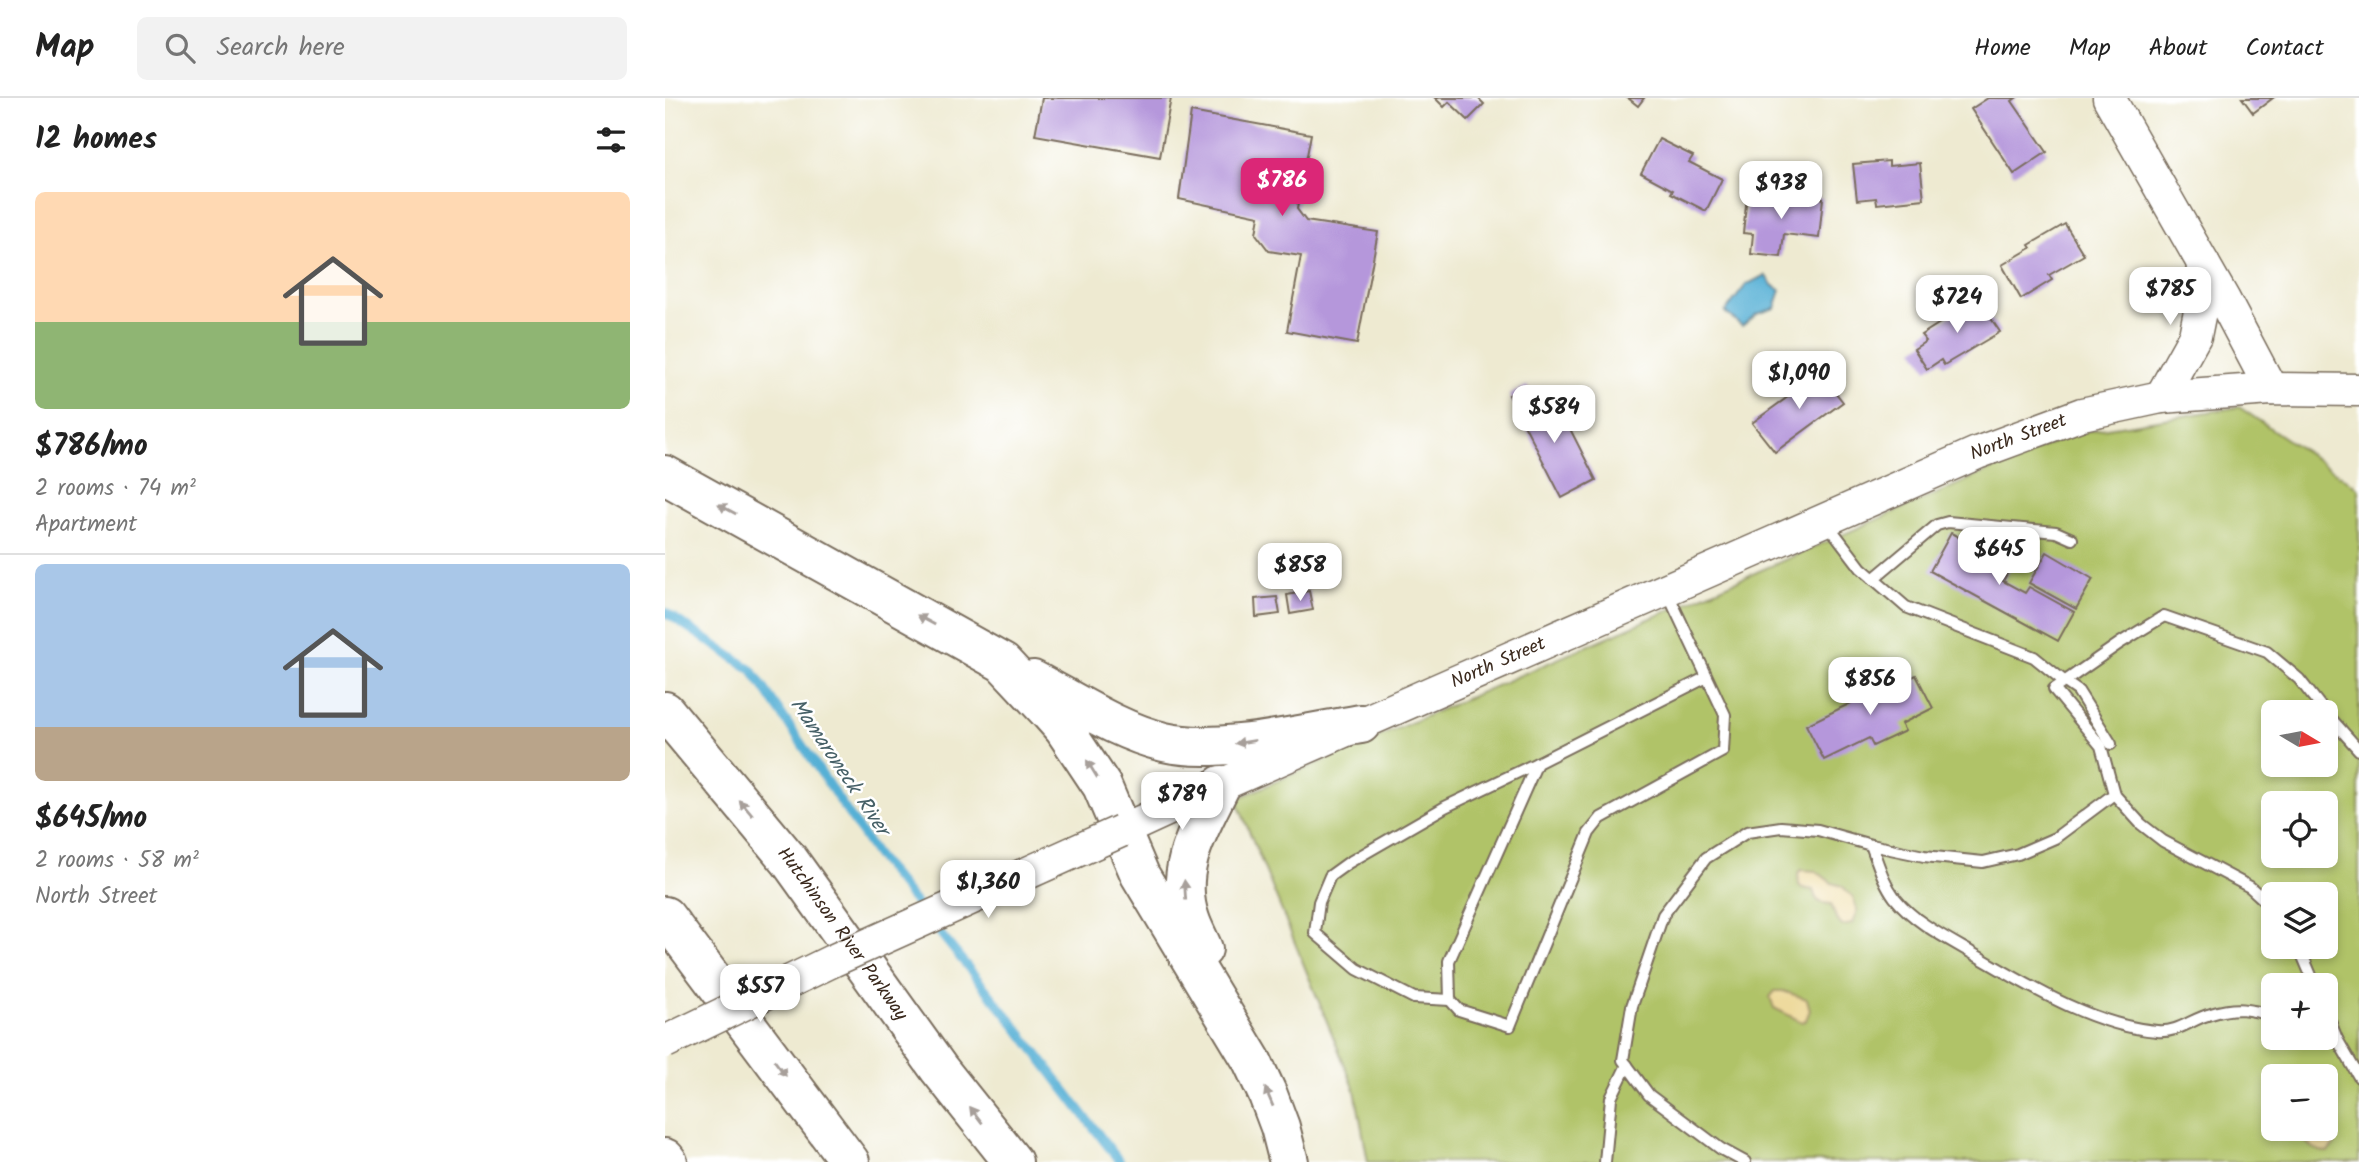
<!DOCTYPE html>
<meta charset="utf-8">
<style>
:root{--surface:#fff;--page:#f2f2f2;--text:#222;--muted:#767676;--line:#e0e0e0;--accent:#db2777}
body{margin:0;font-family:Kalam,sans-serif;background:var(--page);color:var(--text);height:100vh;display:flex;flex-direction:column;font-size:26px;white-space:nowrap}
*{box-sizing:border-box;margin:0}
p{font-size:23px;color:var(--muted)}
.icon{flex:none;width:38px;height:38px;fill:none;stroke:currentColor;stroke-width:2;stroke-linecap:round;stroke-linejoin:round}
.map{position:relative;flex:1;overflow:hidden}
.panel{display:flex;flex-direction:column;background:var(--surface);width:665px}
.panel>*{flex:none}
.needle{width:46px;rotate:100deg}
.controls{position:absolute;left:1596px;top:602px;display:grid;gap:14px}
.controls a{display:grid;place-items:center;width:77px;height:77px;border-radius:10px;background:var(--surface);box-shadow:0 4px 10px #0003;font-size:35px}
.price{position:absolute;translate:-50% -60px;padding:0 16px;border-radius:14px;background:#fff;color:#222;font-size:23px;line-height:46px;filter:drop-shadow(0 2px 4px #0008)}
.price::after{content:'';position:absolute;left:50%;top:42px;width:21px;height:16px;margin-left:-10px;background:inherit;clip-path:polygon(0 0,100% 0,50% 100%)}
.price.selected{background:var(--accent);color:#fff}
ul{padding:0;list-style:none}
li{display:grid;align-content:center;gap:14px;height:371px;padding:0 35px}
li+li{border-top:2px solid var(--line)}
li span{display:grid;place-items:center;height:217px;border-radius:10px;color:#555}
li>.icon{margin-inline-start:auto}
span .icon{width:126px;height:126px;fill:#fffc;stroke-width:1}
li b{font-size:30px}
h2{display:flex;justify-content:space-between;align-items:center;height:84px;padding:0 35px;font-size:30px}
header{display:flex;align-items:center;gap:42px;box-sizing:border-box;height:98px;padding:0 35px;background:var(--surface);border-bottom:2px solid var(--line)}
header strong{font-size:33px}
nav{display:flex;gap:38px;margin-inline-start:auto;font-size:24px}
.search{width:490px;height:63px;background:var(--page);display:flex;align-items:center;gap:18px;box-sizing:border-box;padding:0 24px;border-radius:10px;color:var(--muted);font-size:26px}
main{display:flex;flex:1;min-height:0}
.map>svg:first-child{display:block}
.green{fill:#b0c367;stroke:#767642;stroke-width:2;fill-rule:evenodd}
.sand{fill:#eeda9e;stroke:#94825e;stroke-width:2}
.water{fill:#57b0d5;stroke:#496d7a;stroke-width:2}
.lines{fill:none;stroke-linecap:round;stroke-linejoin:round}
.stream{stroke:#57b0d5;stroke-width:9}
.building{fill:#b597db}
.lane-casing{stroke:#7a6d5d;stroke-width:14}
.secondary-casing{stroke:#7a6d5d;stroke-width:35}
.highway-casing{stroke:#7a6d5d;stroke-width:42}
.lane{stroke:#fff;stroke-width:10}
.secondary{stroke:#fff;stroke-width:32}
.highway{stroke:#fff;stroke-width:38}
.secondary-bridge-casing{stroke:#7a6d5d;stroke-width:35;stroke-linecap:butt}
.secondary-bridge{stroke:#fff;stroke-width:32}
.oneway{fill:#a79f9a}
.labels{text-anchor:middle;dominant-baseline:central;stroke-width:5;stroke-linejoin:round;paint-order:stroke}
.street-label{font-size:19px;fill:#3b2a1e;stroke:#fff}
.water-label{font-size:21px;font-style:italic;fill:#466067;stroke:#fff}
</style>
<header>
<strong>Map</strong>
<div class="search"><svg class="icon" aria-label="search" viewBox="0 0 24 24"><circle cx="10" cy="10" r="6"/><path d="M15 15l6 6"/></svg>Search here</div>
<nav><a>Home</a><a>Map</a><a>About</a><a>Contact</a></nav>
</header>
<main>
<section class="panel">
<h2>12 homes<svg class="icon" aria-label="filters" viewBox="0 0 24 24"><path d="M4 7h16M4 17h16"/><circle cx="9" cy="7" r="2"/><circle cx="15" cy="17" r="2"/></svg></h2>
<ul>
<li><span style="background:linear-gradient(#ffd9b3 60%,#8fb573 0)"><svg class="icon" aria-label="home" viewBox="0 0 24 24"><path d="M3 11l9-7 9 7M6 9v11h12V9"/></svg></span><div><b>$786/mo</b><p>2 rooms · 74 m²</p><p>Apartment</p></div></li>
<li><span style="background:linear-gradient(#a9c7e8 75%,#b9a48a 0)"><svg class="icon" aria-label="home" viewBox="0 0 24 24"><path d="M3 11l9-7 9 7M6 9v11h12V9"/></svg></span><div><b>$645/mo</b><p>2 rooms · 58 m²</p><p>North Street</p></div></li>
</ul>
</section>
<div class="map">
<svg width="1694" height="1064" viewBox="0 0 1694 1064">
<rect width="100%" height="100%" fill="#fff"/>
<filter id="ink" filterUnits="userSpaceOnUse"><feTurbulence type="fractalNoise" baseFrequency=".0143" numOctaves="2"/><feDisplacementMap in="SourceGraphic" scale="14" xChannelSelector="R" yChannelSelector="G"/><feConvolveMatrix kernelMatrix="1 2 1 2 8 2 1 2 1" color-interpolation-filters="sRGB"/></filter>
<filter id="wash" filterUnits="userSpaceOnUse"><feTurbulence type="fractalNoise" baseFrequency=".00686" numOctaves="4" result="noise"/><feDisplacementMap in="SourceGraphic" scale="28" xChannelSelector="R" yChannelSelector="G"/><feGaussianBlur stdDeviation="1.57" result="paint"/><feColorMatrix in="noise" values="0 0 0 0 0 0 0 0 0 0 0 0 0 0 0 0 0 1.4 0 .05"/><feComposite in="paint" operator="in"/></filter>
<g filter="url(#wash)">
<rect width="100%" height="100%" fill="#eeead1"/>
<path class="green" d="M 1574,309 L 1694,390 L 1694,1064 L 703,1064 L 690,992 L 571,701 L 1411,335 ZM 1608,614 L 1661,614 L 1661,667 L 1608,667 ZM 1608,705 L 1661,705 L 1661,758 L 1608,758 ZM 1608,796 L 1661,796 L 1661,849 L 1608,849 ZM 1608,887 L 1661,887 L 1661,940 L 1608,940 ZM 1608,978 L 1661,978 L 1661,1031 L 1608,1031 Z"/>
<g class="sand">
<path d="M 1135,772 L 1151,773 L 1167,785 L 1177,788 L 1188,799 L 1192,812 L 1187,826 L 1177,828 L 1171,820 L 1166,806 C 1154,805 1151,804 1148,792 L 1137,790 L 1134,787 L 1133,776 Z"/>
<polygon points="1110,893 1118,893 1142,901 1145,912 1141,922 1137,924 1109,910 1105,899"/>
<path d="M 1636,1031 L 1659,1031 L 1668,1038 L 1670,1046 L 1663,1054 C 1650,1054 1635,1044 1636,1031 Z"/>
</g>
<polygon class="water" points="1100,177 1108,188 1116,192 1110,210 1092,216 1077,228 1060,214 1081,187"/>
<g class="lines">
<polyline class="stream" points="0,514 87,572 211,757 346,922 455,1064"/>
</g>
<g id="blocks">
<g class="building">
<polygon points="377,0 506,0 495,59 370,37"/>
<polygon points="770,0 813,0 819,6 803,22 784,4 779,9"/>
<polygon points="963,0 979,0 973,8"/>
<polygon points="1323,0 1351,0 1347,3 1382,54 1349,76 1306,11"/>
<polygon points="1577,0 1608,0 1588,15"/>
<polygon points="526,14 646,36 632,111 641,123 713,134 692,246 622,233 636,158 604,153 591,136 594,118 514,101"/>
<polygon points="994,41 1028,58 1024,64 1057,81 1041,113 1006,95 1008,92 976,75"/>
<polygon points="1224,63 1224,68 1255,65 1259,101 1212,106 1211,100 1192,102 1188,66"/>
<polygon points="1113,95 1158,100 1154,140 1119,136 1116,159 1086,156 1088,136 1078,135 1082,98 1112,102"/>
<polygon points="1400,126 1419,157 1384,177 1387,182 1356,201 1337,167 1366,150 1364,147"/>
<polygon points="1313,201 1335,234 1279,267 1276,262 1262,271 1249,251 1261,243 1256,237"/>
<polygon points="1164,269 1175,285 1167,290 1178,304 1110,354 1087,325"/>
<polygon points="862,288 880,324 897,315 931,382 897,400 844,297"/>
<polygon points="1286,435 1347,467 1338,483 1360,495 1364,489 1409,514 1393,543 1265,473"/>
<polygon points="1382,454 1428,481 1411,511 1364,485"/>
<polygon points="644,493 648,512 625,516 622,497"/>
<polygon points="612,499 615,516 591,519 590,501"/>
<polygon points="1251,577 1268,610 1236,626 1240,633 1208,648 1204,640 1159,662 1141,627 1186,605 1183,599 1214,583 1220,593"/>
</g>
</g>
</g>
<g filter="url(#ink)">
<use href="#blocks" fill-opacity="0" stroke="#7a6d5d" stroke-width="2"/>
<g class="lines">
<g class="lane-casing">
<g id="lane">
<polyline points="1161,424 1196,470 1241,509 1369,559 1400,584 1413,593 1446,646"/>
<polyline points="1208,481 1272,427 1283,424 1391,434 1407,441"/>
<polyline points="1002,494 1060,617 1058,653 936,720 924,735 845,928 794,912 785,902 784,863 872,665 1042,579"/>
<polyline points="1661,615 1694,652"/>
<polyline points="1449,696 1476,726 1498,743 1585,789 1608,810"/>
<path d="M 1206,747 C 1213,765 1218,784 1230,800 C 1249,824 1281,840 1307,855 C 1362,887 1428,928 1492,933 C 1514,935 1526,921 1546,916 C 1571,908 1585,911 1608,918"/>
<polyline points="1634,849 1650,887"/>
<polyline points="785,902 749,900 692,871 650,835 654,804 665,778 683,765 780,709 872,665"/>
<polyline points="1661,913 1672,941"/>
<polyline points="1661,936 1672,941 1694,979"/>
<polyline points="940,1064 946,1000 962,967"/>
<polyline points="1080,1064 1056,1051 984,997 958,962 967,908 998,817 1041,760 1082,734 1116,729 1153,732 1206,747 1259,758 1318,764 1353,756 1390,740 1449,696 1436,648 1389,591 1455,545 1499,518 1602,554 1634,581 1660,614"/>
</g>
</g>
<g class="secondary-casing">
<g id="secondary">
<polyline points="1444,0 1559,202 1606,291"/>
<polyline points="1496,299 1530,238 1536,208 1538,165"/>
<path id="s1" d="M 456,733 L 556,687 L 1312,355 L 1417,316 L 1496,299 L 1606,291 L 1694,292"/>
</g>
</g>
<g class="highway-casing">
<g id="highway">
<polyline points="0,377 338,565 383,613 399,631 437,688 475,777 587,963 603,997 615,1029 624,1064"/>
<path d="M 368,582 C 410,604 453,633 499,644 C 555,657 639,635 696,626"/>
<path id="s2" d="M 0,613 L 124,762 L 274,971 L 348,1064"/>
<polyline points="0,818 185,1064"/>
<path d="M 538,851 C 534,841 528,831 525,821 C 508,771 535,730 556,687"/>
<polyline points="0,1060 3,1064"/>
</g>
</g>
<use href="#lane" class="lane"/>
<use href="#secondary" class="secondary"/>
<use href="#highway" class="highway"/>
<g class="secondary-bridge-casing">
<polyline id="secondary-bridge" points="0,944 167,863 456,733"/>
</g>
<use href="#secondary-bridge" class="secondary-bridge"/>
</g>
<defs><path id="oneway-solid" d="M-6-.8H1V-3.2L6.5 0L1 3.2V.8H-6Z" transform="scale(1.75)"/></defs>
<g class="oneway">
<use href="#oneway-solid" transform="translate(62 411) rotate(-151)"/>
<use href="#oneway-solid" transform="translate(261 522) rotate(-151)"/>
<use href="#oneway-solid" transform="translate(580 644) rotate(171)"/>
<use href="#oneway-solid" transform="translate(427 671) rotate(-122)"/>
<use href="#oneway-solid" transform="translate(81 710) rotate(-130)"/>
<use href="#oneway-solid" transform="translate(520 792) rotate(-94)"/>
<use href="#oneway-solid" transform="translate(115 970) rotate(53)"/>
<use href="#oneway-solid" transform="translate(604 999) rotate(-113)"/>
<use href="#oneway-solid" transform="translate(311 1017) rotate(-128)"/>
</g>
</g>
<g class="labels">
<g class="street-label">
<text stroke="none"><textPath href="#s1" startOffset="980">North Street</textPath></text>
<text stroke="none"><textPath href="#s1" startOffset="413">North Street</textPath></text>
<text stroke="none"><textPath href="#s2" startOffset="285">Hutchinson River Parkway</textPath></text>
</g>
<g class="water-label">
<text transform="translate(174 669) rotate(56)">Mamaroneck River</text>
</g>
</g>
</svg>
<div class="controls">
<a><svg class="needle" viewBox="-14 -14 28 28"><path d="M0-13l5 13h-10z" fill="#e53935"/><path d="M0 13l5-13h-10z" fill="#767676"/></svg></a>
<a><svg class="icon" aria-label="locate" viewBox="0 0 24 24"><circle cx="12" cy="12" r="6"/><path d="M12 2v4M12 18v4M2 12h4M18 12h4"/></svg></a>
<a><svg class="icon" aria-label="layers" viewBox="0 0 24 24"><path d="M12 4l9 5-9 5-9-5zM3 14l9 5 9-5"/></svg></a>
<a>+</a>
<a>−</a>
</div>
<b class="price selected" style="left:617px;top:120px">$786</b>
<b class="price" style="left:1116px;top:123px">$938</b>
<b class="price" style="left:1505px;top:229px">$785</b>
<b class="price" style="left:1292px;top:237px">$724</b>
<b class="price" style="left:1134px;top:313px">$1,090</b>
<b class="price" style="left:889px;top:347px">$584</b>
<b class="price" style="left:1334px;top:489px">$645</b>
<b class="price" style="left:635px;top:505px">$858</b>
<b class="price" style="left:1205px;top:619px">$856</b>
<b class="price" style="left:517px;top:734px">$789</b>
<b class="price" style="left:323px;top:822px">$1,360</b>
<b class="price" style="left:95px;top:926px">$557</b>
</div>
</main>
